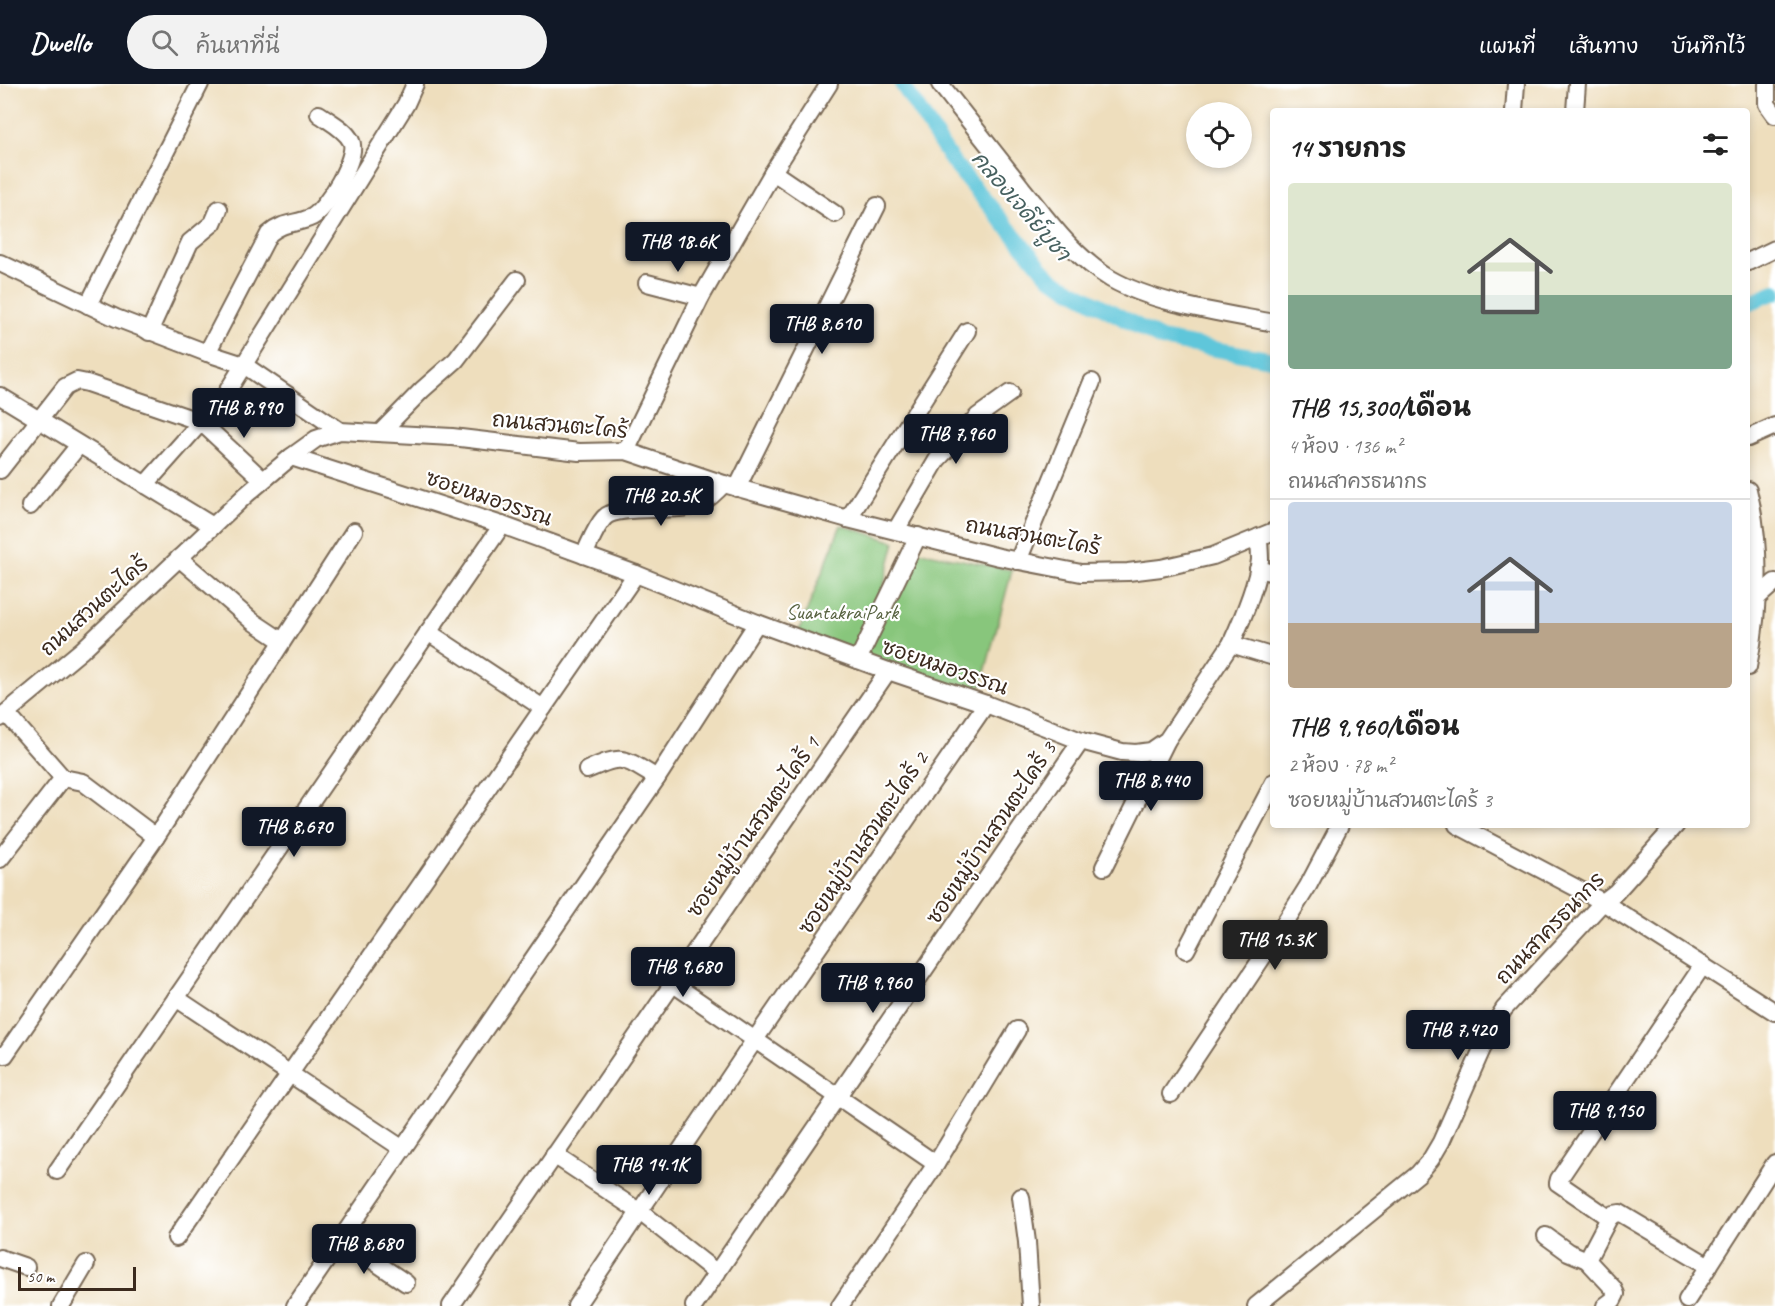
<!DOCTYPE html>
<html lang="th">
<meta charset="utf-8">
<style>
:root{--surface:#fff;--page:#f2f2f2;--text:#222;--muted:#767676;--line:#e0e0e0;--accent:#111827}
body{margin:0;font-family:Caveat,"Playpen Sans Thai",sans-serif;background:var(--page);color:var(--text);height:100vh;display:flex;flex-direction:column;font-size:22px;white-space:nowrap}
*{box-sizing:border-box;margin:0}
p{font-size:20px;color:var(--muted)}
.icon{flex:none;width:33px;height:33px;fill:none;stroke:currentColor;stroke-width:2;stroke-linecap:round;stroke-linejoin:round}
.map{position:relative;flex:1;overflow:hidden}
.drawer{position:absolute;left:1270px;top:24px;width:480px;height:720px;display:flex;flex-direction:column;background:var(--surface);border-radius:6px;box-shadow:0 3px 9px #0003}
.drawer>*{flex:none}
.fabs{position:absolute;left:1186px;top:18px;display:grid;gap:12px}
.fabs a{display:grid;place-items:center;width:66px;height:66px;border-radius:50%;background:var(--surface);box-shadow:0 3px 9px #0003;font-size:30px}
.scale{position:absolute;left:18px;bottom:15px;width:118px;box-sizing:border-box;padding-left:6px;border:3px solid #3b2a1e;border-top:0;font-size:16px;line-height:21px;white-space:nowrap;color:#3b2a1e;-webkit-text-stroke:4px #fff;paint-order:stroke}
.price{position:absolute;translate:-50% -51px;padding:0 14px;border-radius:6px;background:var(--accent);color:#fff;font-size:20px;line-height:39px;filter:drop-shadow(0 2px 3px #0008)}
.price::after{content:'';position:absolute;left:50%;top:36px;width:18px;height:14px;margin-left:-9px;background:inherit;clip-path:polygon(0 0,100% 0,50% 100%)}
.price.current{background:#222;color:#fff}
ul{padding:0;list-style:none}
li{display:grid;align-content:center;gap:12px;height:318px;padding:0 18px}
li+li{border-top:2px solid var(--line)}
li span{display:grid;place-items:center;height:186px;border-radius:6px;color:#555}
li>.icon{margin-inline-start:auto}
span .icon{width:108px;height:108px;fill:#fffc;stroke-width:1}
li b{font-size:26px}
h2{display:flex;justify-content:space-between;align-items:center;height:72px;padding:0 18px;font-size:26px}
header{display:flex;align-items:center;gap:36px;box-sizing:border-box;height:84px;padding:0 30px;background:var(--accent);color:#fff}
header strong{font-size:28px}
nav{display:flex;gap:33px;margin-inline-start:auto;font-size:21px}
.search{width:420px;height:54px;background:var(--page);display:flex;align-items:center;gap:15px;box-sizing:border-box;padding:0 21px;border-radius:33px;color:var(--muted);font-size:22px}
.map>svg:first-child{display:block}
.green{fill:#88c67c;stroke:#62784d;stroke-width:1.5}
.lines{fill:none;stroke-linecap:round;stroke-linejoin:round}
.canal{stroke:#5ec6da;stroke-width:16}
.street-casing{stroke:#7a6956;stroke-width:20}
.street{stroke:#fff;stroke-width:16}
.labels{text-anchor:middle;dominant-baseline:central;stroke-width:4.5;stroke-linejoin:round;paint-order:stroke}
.street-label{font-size:21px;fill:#3b2a1e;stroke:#fff}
.park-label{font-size:21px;fill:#56613f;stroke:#fff}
.water-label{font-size:22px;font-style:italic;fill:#476160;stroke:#fff}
</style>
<header>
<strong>Dwello</strong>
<div class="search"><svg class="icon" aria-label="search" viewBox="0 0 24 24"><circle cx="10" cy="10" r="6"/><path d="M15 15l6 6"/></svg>ค้นหาที่นี่</div>
<nav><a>แผนที่</a><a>เส้นทาง</a><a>บันทึกไว้</a></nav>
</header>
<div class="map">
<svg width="1775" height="1222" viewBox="0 0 1775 1222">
<rect width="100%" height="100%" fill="#fff"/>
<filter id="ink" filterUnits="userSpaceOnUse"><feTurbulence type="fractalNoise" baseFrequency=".0167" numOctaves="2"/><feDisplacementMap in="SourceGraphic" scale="12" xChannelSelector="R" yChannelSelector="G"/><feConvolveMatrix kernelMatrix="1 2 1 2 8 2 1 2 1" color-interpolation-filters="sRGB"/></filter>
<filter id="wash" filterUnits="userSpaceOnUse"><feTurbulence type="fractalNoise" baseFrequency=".008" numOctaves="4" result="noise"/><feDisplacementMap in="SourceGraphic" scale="24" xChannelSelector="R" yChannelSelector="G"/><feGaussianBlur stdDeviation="1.35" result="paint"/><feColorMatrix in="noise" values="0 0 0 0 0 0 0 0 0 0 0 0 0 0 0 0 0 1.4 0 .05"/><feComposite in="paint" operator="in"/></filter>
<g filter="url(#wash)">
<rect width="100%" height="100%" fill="#eedebd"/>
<polygon class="green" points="841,441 895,458 866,569 918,467 1012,486 978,615 798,549"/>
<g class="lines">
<g class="canal">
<polyline points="902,0 952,77 1050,194 1161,255 1274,276"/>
<polyline points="1748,219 1775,208"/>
</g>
</g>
</g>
<g filter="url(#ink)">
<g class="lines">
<g class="street-casing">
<g id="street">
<path d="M 940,0 C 967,34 995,69 1022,104 C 1048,136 1074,173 1111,195 C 1155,220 1223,229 1274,239"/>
<polyline points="1767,0 1767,20 1775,31"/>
<polyline points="1514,27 1516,0"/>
<polyline points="1575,27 1577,0"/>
<polyline points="773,88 835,130"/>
<polyline points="1748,178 1775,165"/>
<polyline points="0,179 116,234 207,269 244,281 340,347"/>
<polyline points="647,199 701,213"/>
<polyline points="88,221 200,0"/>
<polyline points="149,248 190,158 213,139 219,125"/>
<path d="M 207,269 L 269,150 C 284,137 295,141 312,133 C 326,126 359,72 351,57 C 345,45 330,38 319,30"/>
<polyline points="0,312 213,442"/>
<polyline points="380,349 422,306 456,276 517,196"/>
<polyline points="1748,354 1775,342"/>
<polyline points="626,367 701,213 773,88 829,0"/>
<path d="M 291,373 L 502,441 L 636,490 L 757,539 L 888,587 L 986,620 L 1081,657 L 1122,668 L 1136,669 L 1151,667 L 1167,656 L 1231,560 C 1241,538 1257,500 1260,476 C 1260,468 1259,460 1259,453"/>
<polyline points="0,386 65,303 77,297 87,299 201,338 263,396"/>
<polyline points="145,401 225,311 406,20 415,0"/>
<polyline points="737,404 877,122"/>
<path d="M 1748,406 C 1762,463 1759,526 1748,583"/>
<polyline points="30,422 79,361"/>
<polyline points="848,435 967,247"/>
<polyline points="896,446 937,376 978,332 1010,309"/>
<path d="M 584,471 C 590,459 595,444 604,434 C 617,419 677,430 699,420 C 708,417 716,407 724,400"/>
<polyline points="179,474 252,537 282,557"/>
<polyline points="1018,477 1092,298"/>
<polyline points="1258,485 1274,489"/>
<polyline points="1757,514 1775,498"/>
<polyline points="428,548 543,624"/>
<polyline points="1231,560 1274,573"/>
<polyline points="858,576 918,452"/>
<polyline points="6,629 63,694 83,698 156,753"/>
<polyline points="0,634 82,566 247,410 291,373 316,355 340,347 452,353 579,368 626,367 724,400 848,435 999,473 1081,489 1128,488 1161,484 1213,472 1274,447"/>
<path d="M 587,686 C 624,669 623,674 657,694"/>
<polyline points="1457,741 1603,818 1775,928"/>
<polyline points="0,775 63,694"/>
<polyline points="1104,783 1166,658"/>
<polyline points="1186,866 1274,698"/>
<polyline points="1703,881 1559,1095 1558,1099 1609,1134 1614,1130 1620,1129 1709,1182"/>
<polyline points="672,899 936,1080"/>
<polyline points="176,914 403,1065"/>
<polyline points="0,971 5,971 156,753 354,447"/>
<polyline points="1171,1010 1276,853 1308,802 1340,741"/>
<polyline points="554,1071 640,1128 717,1189"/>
<polyline points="57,1087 502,441"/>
<polyline points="1021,1113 1027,1158 1031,1222"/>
<polyline points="1546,1152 1568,1168 1587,1176"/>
<polyline points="176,1154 636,490"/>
<polyline points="341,1155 406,1199"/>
<polyline points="0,1174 26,1183"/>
<polyline points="1687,1216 1775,1079"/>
<polyline points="61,1222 86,1180"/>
<polyline points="295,1222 657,694 757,539"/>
<polyline points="451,1222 888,587"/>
<polyline points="576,1222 754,957 986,620"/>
<polyline points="694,1222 1081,657"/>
<polyline points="840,1222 936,1080 1017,946"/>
<polyline points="1256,1222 1418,1090 1431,1075 1441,1058 1489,949 1504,925 1603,818 1616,808 1676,741"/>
<polyline points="1605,1222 1613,1216 1616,1210 1613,1204 1587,1176 1609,1134"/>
</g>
</g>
<use href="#street" class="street"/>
</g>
</g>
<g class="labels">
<g class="street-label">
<text transform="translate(560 341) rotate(5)">ถนนสวนตะไคร้</text>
<text transform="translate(489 414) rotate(19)">ซอยหมอวรรณ</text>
<text transform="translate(1033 452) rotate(10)">ถนนสวนตะไคร้</text>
<text transform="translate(94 522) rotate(-42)">ถนนสวนตะไคร้</text>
<text transform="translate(945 583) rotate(19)">ซอยหมอวรรณ</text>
<text transform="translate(753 743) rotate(-55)">ซอยหมู่บ้านสวนตะไคร้ 1</text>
<text transform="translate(991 749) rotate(-56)">ซอยหมู่บ้านสวนตะไคร้ 3</text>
<text transform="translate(863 759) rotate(-56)">ซอยหมู่บ้านสวนตะไคร้ 2</text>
<text transform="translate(1550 844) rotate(-46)">ถนนสาครธนากร</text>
</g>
<g class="park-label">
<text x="842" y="528">SuantakraiPark</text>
</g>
<g class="water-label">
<text transform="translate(1021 122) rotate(49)">คลองเจดีย์บูชา</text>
</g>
</g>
</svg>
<div class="fabs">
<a><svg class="icon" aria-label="locate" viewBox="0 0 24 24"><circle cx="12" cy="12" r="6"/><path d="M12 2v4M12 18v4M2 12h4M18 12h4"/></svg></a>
</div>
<div class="scale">50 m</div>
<b class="price" style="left:678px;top:189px">THB 18.6K</b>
<b class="price" style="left:822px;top:271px">THB 8,610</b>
<b class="price" style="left:244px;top:355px">THB 8,990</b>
<b class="price" style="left:956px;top:381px">THB 7,960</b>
<b class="price" style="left:661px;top:443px">THB 20.5K</b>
<b class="price" style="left:1151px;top:728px">THB 8,440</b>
<b class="price" style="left:294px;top:774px">THB 8,670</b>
<b class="price current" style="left:1275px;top:887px">THB 15.3K</b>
<b class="price" style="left:683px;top:914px">THB 9,680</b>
<b class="price" style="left:873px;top:930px">THB 9,960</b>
<b class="price" style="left:1458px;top:977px">THB 7,420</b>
<b class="price" style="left:1605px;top:1058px">THB 9,150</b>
<b class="price" style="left:649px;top:1112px">THB 14.1K</b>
<b class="price" style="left:364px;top:1191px">THB 8,680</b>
<section class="drawer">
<h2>14 รายการ<svg class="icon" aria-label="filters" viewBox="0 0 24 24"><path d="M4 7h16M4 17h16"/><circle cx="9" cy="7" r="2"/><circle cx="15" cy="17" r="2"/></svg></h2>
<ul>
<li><span style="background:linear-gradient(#dfe7d0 60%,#7fa58c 0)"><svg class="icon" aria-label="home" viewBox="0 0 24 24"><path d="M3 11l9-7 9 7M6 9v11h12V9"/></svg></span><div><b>THB 15,300/เดือน</b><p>4 ห้อง · 136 m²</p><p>ถนนสาครธนากร</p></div></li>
<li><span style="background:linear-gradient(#c9d6e8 65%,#b9a48a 0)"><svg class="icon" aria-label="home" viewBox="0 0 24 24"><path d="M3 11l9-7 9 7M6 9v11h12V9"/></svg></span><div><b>THB 9,960/เดือน</b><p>2 ห้อง · 78 m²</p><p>ซอยหมู่บ้านสวนตะไคร้ 3</p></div></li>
</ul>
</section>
</div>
